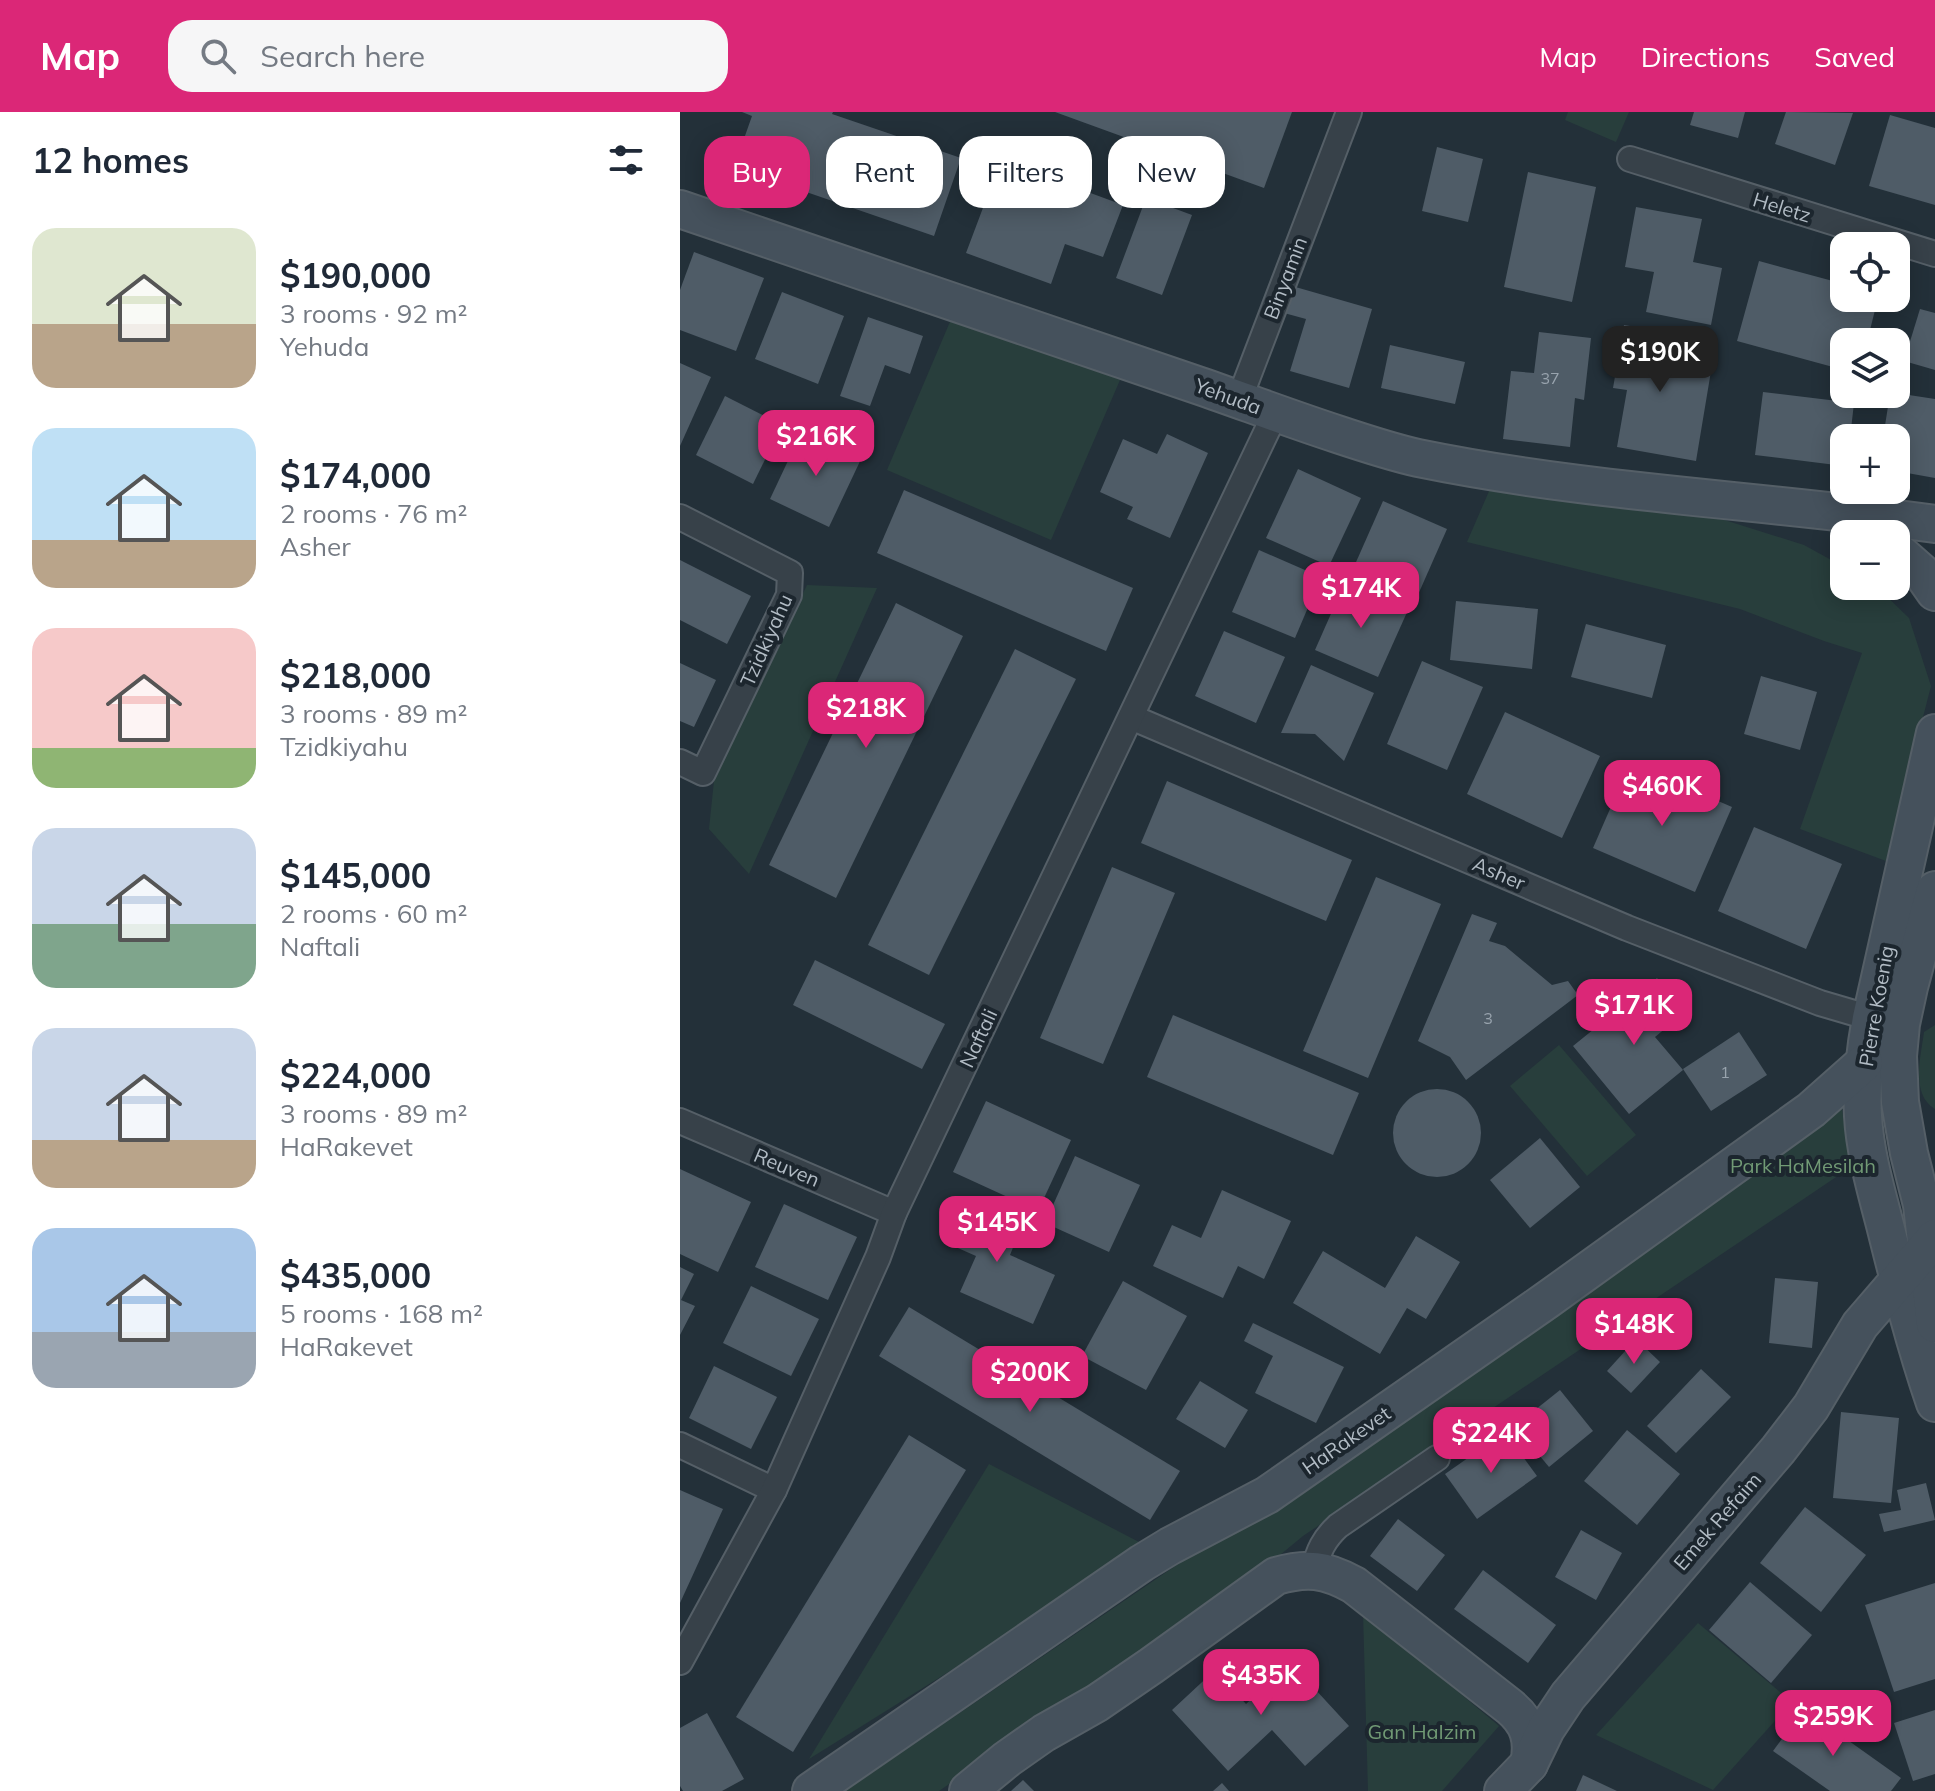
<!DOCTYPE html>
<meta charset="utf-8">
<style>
:root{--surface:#fff;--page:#f6f6f7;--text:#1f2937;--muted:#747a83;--accent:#db2777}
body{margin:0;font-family:Mulish,sans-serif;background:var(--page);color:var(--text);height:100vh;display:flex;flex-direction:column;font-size:30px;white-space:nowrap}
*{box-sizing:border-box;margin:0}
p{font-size:26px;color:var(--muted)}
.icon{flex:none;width:44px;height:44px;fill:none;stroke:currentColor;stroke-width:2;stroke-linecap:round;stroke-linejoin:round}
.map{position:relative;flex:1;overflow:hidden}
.drawer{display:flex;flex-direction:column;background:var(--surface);width:680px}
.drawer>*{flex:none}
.guide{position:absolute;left:24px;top:24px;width:760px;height:72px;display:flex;gap:16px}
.fabs{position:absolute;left:1150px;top:120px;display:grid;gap:16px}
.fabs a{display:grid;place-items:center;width:80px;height:80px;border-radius:16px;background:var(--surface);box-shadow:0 4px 20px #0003;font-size:40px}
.price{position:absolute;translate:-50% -68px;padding:0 18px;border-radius:16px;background:var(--accent);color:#fff;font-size:26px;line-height:52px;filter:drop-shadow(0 2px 4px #0008)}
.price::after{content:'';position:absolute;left:50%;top:48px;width:24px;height:18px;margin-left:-12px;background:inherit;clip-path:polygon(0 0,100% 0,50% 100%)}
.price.current{background:#222;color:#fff}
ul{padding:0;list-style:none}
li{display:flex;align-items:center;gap:24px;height:200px;padding:0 32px}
li span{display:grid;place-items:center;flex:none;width:224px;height:160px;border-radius:24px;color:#555}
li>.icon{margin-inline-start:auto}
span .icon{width:96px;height:96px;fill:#fffc;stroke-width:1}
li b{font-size:34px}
h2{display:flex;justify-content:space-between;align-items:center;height:96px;padding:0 32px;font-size:34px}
.pill{padding:0 28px;border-radius:24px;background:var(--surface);box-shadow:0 4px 20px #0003;font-size:28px;line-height:72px}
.pill.current{background:var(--accent);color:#fff}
header{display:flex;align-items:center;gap:48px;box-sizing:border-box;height:112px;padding:0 40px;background:var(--accent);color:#fff}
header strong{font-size:38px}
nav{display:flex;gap:44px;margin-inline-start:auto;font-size:28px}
.search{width:560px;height:72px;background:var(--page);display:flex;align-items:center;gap:20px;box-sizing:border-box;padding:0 28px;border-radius:24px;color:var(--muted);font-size:30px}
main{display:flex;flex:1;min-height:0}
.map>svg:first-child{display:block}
.green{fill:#283e3c}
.building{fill:#4f5c67}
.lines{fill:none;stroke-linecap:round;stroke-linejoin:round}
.street-casing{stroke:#555f67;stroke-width:28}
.secondary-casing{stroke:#555f67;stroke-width:40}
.street{stroke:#374149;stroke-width:24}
.secondary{stroke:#45515c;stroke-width:36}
.labels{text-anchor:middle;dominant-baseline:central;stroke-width:8;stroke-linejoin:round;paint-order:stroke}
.number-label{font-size:16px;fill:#99a4ae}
.street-label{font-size:20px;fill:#b2bcc5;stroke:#1c262e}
.park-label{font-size:20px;fill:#719a75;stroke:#1c262e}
</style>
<header>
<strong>Map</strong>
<div class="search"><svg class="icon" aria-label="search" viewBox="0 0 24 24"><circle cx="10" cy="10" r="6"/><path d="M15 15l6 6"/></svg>Search here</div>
<nav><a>Map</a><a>Directions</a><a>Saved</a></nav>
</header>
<main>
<section class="drawer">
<h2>12 homes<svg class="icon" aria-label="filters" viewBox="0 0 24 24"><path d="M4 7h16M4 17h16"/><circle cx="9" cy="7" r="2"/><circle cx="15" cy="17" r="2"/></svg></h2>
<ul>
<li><span style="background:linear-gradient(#dfe7d0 60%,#b9a48a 0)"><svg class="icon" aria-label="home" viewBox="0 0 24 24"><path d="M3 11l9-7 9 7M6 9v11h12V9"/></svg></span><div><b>$190,000</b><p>3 rooms · 92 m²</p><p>Yehuda</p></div></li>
<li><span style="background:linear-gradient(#bfe0f5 70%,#b9a48a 0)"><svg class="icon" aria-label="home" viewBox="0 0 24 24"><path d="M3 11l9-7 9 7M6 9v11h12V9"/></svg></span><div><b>$174,000</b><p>2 rooms · 76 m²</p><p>Asher</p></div></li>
<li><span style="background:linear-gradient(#f6c9c9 75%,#8fb573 0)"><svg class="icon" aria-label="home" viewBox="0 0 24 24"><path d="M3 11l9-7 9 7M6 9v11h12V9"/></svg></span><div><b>$218,000</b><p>3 rooms · 89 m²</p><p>Tzidkiyahu</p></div></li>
<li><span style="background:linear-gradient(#c9d6e8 60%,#7fa58c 0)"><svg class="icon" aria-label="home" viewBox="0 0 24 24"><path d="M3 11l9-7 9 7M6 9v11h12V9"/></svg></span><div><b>$145,000</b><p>2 rooms · 60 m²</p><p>Naftali</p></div></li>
<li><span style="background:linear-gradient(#c9d6e8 70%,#b9a48a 0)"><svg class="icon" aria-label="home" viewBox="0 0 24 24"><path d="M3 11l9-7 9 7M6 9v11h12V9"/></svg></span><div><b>$224,000</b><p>3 rooms · 89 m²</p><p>HaRakevet</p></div></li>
<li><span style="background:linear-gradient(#a9c7e8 65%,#9aa5b1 0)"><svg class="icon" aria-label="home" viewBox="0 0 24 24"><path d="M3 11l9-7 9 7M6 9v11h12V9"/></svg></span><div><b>$435,000</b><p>5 rooms · 168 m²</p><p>HaRakevet</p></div></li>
</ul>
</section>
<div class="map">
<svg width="1255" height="1679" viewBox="0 0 1255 1679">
<rect width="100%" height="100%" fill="#233039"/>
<g class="green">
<polygon points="888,0 949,0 936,30 885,8"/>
<polygon points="275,198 440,268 371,428 207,358"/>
<polygon points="813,370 981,388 1124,433 1164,455 1164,474 1196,474 1229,506 1251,574 1206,749 1120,717 1182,541 1144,529 1060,497 787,430"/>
<polygon points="127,473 197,476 69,762 29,717 34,669"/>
<path d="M 1255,913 L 1255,997 C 1230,982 1241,944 1244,920 Z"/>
<polygon points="879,933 956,1023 907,1064 830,974"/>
<polygon points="1161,991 1171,1055 623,1424 589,1452 259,1679 165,1679 601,1382"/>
<polygon points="309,1352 461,1431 342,1514 129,1647"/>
<polygon points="683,1500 819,1614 762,1679 688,1679"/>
<polygon points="1018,1511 1112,1590 1033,1678 916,1623"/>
</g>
<g class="building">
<polygon points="62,0 153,0 152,2 281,46 254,124 54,55 72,4"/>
<polygon points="375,0 612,0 584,76"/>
<polygon points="1014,0 1065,0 1058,26 1010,13"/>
<polygon points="1106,0 1173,1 1155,53 1095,32"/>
<polygon points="1210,3 1255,16 1255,93 1189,74"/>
<polygon points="757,35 803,47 788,110 742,99"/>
<polygon points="321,48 443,93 423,145 385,132 371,172 286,141"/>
<polygon points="848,60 916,75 892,190 824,175"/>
<polygon points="466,86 512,103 482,183 436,166"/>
<polygon points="956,95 1022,107 1013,150 1042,156 1031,213 966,200 974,160 945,155"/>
<polygon points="14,140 84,166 56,239 0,218 0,178"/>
<polygon points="1079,149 1164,172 1164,186 1198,186 1187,230 1164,230 1164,258 1057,229"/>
<polygon points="612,174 692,197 669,276 610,259 626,207 604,201"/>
<polygon points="102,180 164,204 138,272 75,247"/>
<polygon points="1240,197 1255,201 1255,258 1224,249"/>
<polygon points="188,205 243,224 230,262 205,253 190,294 160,284"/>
<polygon points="944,213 1008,224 1003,254 1031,259 1016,349 937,335 947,278 933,276"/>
<polygon points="859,220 911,226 904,288 895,286 890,335 823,327 831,259 854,261"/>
<polygon points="710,233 785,250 775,292 701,276"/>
<polygon points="0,251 31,265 0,334"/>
<polygon points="1083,280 1174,291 1170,326 1164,326 1164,354 1075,343"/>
<polygon points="1216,281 1255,287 1255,366 1216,359 1216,326 1203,326 1210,282 1216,282"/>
<polygon points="45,284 102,313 73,372 16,343"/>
<polygon points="123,317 182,345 149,415 90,387"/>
<polygon points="487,322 528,341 490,426 447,407 453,395 420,380 443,327 477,342"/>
<polygon points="618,357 681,386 649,454 586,426"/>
<polygon points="224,378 453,476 426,539 197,441"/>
<polygon points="703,389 767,417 737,485 673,457"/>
<polygon points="579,438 641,465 615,526 552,500"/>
<polygon points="0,448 71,484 47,532 0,508"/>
<polygon points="665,470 728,498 698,565 635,538"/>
<polygon points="776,489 858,497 852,557 770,548"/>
<polygon points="216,491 283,524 156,786 89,753"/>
<polygon points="906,512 986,533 972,586 891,565"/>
<polygon points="544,519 605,545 576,611 515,584"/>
<polygon points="335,537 396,567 249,863 188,833"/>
<polygon points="742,549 803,575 767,658 707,632"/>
<polygon points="0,551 36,568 14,615 0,609"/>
<polygon points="631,553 694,581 664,649 635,622 601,621"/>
<polygon points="1081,564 1137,580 1120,638 1064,622"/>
<polygon points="825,600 920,644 882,726 787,682"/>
<polygon points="950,651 1052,695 1015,780 913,736"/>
<polygon points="487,669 672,748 646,809 461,731"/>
<polygon points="1074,715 1162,752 1126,837 1038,799"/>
<polygon points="432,755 495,781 423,952 360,926"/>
<polygon points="696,765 761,792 688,966 623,939"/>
<polygon points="792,802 817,811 809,829 825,834 872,873 888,869 898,883 786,968 770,945 738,929"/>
<polygon points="135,848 265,912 242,957 113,893"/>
<polygon points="977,866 1005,900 975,925 1003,958 949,1002 893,934"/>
<polygon points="493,903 679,981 653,1043 467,965"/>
<polygon points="1059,920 1087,963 1031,999 1003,957"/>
<circle cx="757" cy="1021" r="44"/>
<polygon points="306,989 391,1028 358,1099 273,1060"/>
<polygon points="860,1026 900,1075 850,1116 810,1068"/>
<polygon points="395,1044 460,1073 429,1140 365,1111"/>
<polygon points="0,1057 71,1090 38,1160 0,1142"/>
<polygon points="542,1078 611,1109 584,1167 558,1154 543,1186 473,1154 492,1113 521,1126"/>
<polygon points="280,1089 341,1116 330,1143 375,1163 353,1212 280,1180 296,1144 262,1129"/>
<polygon points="104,1092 177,1125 148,1188 75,1155"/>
<polygon points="736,1124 780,1150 746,1207 727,1196 700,1242 613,1191 643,1139 705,1176"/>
<polygon points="0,1155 14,1162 1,1188 15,1194 0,1223"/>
<polygon points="1095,1166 1138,1170 1132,1236 1089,1231"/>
<polygon points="443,1169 507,1204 466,1278 402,1244"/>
<polygon points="71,1174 139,1207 111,1264 43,1231"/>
<polygon points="229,1195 500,1359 470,1408 199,1244"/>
<polygon points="573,1211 664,1255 636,1311 575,1281 593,1244 564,1229"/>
<polygon points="956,1227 980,1250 951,1281 927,1259"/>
<polygon points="34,1254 97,1285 71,1337 9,1306"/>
<polygon points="1021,1257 1051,1285 996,1341 967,1314"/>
<polygon points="520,1269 568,1298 545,1336 496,1307"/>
<polygon points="880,1278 913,1319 869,1355 835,1314"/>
<polygon points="1161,1300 1219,1306 1211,1391 1153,1386"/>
<polygon points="947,1318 1000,1362 957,1413 904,1369"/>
<polygon points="825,1320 857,1364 797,1407 765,1362"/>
<polygon points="229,1323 286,1358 113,1640 56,1605"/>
<polygon points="1246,1371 1255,1408 1204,1420 1199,1402 1221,1398 1217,1378"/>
<polygon points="0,1378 43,1397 0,1491"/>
<polygon points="1125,1395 1186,1443 1141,1500 1080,1451"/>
<polygon points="718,1407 765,1443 737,1479 690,1444"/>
<polygon points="901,1418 942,1441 916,1488 875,1465"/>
<polygon points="803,1458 876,1513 848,1551 774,1497"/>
<polygon points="1070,1470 1132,1523 1091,1571 1029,1518"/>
<polygon points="1255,1471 1255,1567 1214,1580 1185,1493"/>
<polygon points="611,1551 669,1614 625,1654 592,1618 548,1659 492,1598 535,1558 566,1592"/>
<polygon points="1124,1597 1221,1666 1211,1679 1150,1679 1093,1639"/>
<polygon points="1255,1598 1255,1662 1233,1669 1214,1611"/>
<polygon points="27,1601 64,1667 42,1679 3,1679 0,1674 0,1616"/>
<polygon points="903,1663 937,1679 896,1679"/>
<polygon points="343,1668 354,1679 331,1679"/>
<polygon points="542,1671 549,1679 533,1679"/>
</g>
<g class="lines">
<g class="street-casing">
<g id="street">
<polyline points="950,47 1255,142"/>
<polyline points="559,288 669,0"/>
<polyline points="0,405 110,461 109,483 23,661 0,650"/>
<polyline points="451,605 947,816 1140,891 1191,906"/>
<polyline points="0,1009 214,1101"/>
<polyline points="0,1333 94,1378"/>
<path d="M 634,1458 C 638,1439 644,1427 658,1414 L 757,1346"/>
<polyline points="0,1550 94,1378 198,1145 214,1101 595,302"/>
</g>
</g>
<g class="secondary-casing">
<g id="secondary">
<path d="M 0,97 L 520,274 C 566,290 611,307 657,322 C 684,331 711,340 738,346 C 909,381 1083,388 1255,412"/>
<polyline points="1216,438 1241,460 1255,480"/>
<path d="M 1255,621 L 1191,906 C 1185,939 1181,971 1183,1004 C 1185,1041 1196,1078 1205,1113 C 1220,1173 1235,1233 1255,1291"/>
<polyline points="1255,778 1229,875 1221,912 1218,944 1220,990 1229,1041 1242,1093 1255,1212"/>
<polyline points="131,1679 462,1451 490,1434 587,1383 867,1188 1131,998 1184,951"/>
<path d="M 288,1679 L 327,1647 L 364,1621 L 417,1591 L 471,1554 L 596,1464 C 627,1455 645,1457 674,1473 L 830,1595 C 849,1611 854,1628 849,1652"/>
<polyline points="823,1679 849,1652 866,1617 888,1584 1098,1338 1131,1295 1180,1213 1255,1126"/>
</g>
</g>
<use href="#street" class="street"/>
<use href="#secondary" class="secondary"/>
</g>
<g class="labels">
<g class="number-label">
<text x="870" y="266">37</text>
<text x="808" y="906">3</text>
<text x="1045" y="960">1</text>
</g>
<g class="street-label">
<text transform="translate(1102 95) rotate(17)">Heletz</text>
<text transform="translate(605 166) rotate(-69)">Binyamin</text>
<text transform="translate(548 284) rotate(20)">Yehuda</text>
<text transform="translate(86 528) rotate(-66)">Tzidkiyahu</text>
<text transform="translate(819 761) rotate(23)">Asher</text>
<text transform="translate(1196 894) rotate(-80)">Pierre Koenig</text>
<text transform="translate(298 926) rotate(-65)">Naftali</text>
<text transform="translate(107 1055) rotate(23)">Reuven</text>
<text transform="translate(666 1328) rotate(-35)">HaRakevet</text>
<text transform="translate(1037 1409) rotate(-49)">Emek Refaim</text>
</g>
<g class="park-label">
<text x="1123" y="1053">Park HaMesilah</text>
<text x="742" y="1619">Gan HaIzim</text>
</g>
</g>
</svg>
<div class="fabs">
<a><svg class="icon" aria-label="locate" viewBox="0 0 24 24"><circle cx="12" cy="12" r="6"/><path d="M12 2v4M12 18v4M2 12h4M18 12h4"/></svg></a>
<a><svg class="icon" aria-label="layers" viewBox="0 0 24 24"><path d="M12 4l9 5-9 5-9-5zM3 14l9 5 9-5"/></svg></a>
<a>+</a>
<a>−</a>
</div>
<b class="price current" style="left:980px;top:282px">$190K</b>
<b class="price" style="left:136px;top:366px">$216K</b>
<b class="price" style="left:681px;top:518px">$174K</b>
<b class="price" style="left:186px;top:638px">$218K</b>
<b class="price" style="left:982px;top:716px">$460K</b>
<b class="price" style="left:954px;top:935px">$171K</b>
<b class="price" style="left:317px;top:1152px">$145K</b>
<b class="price" style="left:954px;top:1254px">$148K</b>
<b class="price" style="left:350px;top:1302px">$200K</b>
<b class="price" style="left:811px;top:1363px">$224K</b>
<b class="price" style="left:581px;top:1605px">$435K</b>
<b class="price" style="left:1153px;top:1646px">$259K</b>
<div class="guide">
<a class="pill current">Buy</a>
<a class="pill">Rent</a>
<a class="pill">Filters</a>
<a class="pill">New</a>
</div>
</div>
</main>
